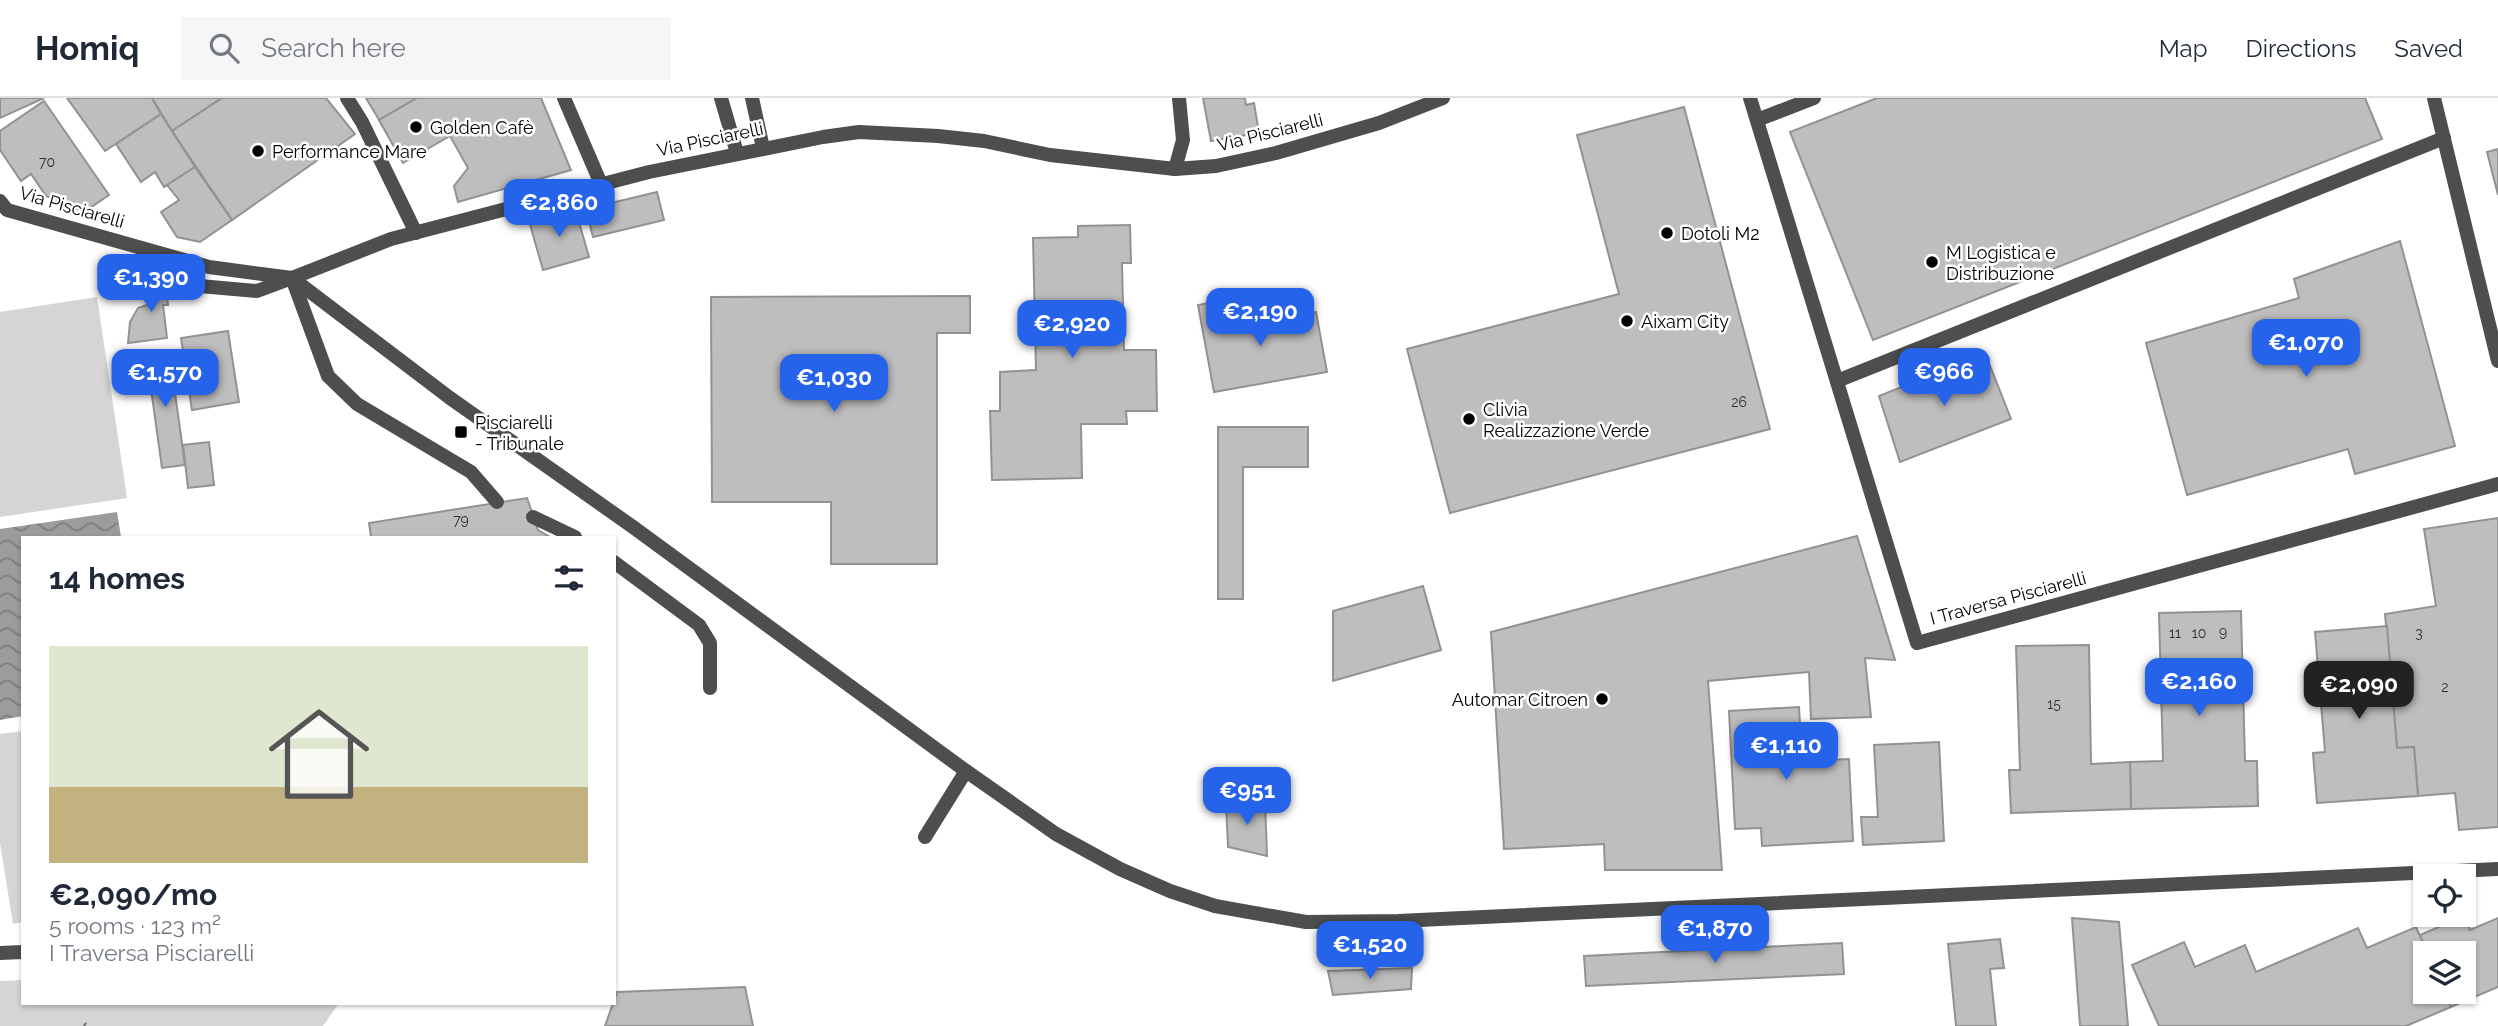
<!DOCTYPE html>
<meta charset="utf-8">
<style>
:root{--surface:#fff;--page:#f6f6f7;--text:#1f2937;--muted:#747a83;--line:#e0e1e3;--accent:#2563eb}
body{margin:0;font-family:Raleway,sans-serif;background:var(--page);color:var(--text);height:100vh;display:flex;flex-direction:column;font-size:26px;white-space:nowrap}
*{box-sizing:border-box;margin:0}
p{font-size:23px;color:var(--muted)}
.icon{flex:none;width:38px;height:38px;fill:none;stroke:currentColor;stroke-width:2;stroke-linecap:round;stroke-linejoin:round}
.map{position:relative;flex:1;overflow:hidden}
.drawer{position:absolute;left:21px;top:438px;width:595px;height:469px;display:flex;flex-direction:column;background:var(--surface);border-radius:0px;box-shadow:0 2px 5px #0004}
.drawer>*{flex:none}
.buttons{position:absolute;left:2413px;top:766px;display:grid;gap:14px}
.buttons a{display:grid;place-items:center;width:63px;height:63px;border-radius:0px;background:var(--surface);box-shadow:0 2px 5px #0004;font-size:35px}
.price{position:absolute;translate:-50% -60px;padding:0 16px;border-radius:14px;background:var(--accent);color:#fff;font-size:23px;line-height:46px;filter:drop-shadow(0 2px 4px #0008)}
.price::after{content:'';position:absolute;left:50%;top:42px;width:21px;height:16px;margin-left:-10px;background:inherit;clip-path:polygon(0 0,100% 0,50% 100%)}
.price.selected{background:#222;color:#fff}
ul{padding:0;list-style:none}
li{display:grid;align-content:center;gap:14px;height:371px;padding:0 28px}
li+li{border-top:2px solid var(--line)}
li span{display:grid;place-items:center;height:217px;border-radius:0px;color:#555}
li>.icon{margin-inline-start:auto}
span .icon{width:126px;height:126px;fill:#fffc;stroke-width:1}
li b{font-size:30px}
h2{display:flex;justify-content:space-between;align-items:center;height:84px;padding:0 28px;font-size:30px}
header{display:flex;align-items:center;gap:42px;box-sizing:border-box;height:98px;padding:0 35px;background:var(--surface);border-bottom:2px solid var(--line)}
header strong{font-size:33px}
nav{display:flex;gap:38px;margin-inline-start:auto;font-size:24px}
.search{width:490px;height:63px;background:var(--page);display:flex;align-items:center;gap:18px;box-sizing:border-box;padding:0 24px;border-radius:0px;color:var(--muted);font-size:26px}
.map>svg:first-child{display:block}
.green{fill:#d5d5d5}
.water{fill:url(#water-waves)}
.building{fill:#bebebe;stroke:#929292;stroke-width:2}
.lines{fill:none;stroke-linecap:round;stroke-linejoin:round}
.path{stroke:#707070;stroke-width:4.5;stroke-dasharray:2 3.5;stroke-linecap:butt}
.service{stroke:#4e4e4e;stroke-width:14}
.minor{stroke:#4e4e4e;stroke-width:14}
.poi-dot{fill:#000;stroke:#fff;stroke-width:2.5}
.labels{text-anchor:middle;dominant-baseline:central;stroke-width:5;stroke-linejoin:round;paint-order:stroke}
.number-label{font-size:14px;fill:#303030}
.poi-label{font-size:18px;fill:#000;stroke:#fff;text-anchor:start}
.street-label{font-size:18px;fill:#000;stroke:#fff}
</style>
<header>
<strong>Homiq</strong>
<div class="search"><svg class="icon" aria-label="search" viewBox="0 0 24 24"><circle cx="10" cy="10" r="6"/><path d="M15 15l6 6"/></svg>Search here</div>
<nav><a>Map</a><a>Directions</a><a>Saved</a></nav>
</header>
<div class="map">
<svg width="2498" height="928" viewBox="0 0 2498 928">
<defs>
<pattern id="water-waves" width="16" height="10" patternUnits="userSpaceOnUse" patternTransform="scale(1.75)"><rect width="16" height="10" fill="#9c9c9c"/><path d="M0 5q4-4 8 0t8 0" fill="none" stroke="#7d7d7d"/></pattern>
</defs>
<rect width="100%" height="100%" fill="#fff"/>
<g class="green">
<polygon points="97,199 127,400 0,419 0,214"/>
<polygon points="23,633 23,824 13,826 0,745 0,636"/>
<polygon points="23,882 23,905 339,905 323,928 0,928 0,883"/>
</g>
<polygon class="water" points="117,414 121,439 23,439 23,618 0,622 0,431"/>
<g class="building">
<polygon points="0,0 44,0 0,20"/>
<polygon points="67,0 152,0 161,16 105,53"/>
<polygon points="152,0 222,0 172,33"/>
<polygon points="222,0 326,0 355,36 232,122 172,33"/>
<polygon points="366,0 417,0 379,22"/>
<polygon points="417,0 541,0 571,72 458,104 454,88 468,70 450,38 403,65 379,22"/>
<polygon points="1203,0 1245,0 1246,7 1254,5 1259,35 1211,43"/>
<polygon points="1877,0 2365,0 2382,41 1873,242 1790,34"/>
<polygon points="44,3 109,97 84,114 46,98 31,76 21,83 0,52 0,33"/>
<polygon points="1684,9 1770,331 1450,415 1407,251 1619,196 1577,37"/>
<polygon points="161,16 195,69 164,89 155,74 141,84 116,46"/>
<polygon points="2498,51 2498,97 2487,54"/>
<polygon points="195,69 232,122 200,144 177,139 161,114 179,102 167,87"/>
<polygon points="657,94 664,122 593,139 586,111"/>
<polygon points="575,110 589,159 543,172 529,123"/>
<polygon points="1130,127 1131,165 1122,165 1124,252 1156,252 1157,313 1126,313 1127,326 1081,326 1082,380 992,382 990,313 1000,313 1000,274 1036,272 1033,140 1078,139 1078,128"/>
<polygon points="2400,143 2455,348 2355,376 2348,351 2187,397 2146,245 2299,200 2294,181"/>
<polygon points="164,172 168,207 163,207 167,240 128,245 130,224 138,210 155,204 152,173"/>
<polygon points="970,198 970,235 937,235 937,466 831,466 831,404 712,404 711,199"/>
<polygon points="1226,202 1231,229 1316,214 1327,274 1214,294 1198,207"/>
<polygon points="228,233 239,304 192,312 181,240"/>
<polygon points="169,252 185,367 162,370 146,255"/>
<polygon points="1985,255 2011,321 1900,364 1879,298"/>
<polygon points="1218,329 1308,329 1308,369 1243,369 1243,501 1218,501"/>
<polygon points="209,344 214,387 188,390 183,347"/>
<polygon points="527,400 538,432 550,439 371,439 369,425"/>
<polygon points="2498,420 2498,729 2459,732 2455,695 2418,698 2414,649 2397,650 2385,516 2436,508 2424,431"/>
<polygon points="1857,438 1895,562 1865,560 1871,619 1811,621 1809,574 1708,583 1722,772 1605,772 1604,746 1504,751 1491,534"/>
<polygon points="1423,488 1441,552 1333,583 1333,513"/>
<polygon points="2241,513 2245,663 2257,663 2258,708 2131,711 2130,664 2163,663 2159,515"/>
<polygon points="2387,528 2397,650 2414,649 2418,698 2317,705 2313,655 2325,654 2315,534"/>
<polygon points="2089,547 2091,666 2130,664 2131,711 2011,715 2009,672 2020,672 2016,548"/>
<polygon points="1799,609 1802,663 1849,661 1853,743 1762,748 1761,730 1735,731 1729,613"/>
<polygon points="1939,644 1944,743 1863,747 1861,719 1878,719 1874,647"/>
<polygon points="1265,703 1267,758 1228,749 1226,705"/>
<polygon points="2464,818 2470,832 2498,820 2498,889 2451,909 2444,894 2464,894 2464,856 2428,856 2420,837"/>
<polygon points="2072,820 2119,824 2128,928 2080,928"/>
<polygon points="2416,829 2428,856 2426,856 2426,894 2444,894 2451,909 2406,928 2159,928 2132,867 2184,844 2195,869 2245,847 2256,874 2358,830 2367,850"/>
<polygon points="2000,841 2004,870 1990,871 1996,928 1956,928 1948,846"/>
<polygon points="1842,845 1844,876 1586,888 1584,858"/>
<polygon points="1412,870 1411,891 1333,897 1328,873"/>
<polygon points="745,889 753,928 605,928 617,894"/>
</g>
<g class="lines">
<polyline class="path" points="84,926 87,928"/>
<g class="service">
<polyline points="721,0 737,55"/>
<polyline points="752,0 763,50"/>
<polyline points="1757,22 1814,0"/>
<polyline points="166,185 257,193 292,180 328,278 357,306 471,374 497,404"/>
<polyline points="1837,283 2444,40"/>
<polyline points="533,419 575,439"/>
<polyline points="614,464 699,527 710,545 710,590"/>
<polyline points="925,739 966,673"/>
<polyline points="0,855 23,854"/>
</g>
<g class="minor">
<polyline points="347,0 362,24 416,135"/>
<polyline points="564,0 601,86"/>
<polyline points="1750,0 1917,545 2498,386"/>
<polyline points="2434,0 2498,263"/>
<polyline points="1175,71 1183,42 1179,0"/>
<polyline points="0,103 7,112 209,169 292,180 391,141 649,74 823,39 859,34 938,38 984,43 1050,57 1175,71 1216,68 1276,55 1379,25 1443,0"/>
<polyline points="292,180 450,300 633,429 966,673 1056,736 1120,771 1170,793 1215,808 1306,824 1398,823 2498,771"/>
</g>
</g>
<g class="poi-dot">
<circle cx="416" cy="29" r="7"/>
<circle cx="258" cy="53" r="7"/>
<circle cx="1667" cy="135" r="7"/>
<circle cx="1932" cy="164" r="7"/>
<circle cx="1627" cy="223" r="7"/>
<circle cx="1469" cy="321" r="7"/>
<rect x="454" y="327" width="14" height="14" rx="3.5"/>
<circle cx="1602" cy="601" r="7"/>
</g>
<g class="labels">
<g class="number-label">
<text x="47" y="64">70</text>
<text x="1739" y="304">26</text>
<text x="461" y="422">79</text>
<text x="2223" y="534">9</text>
<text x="2175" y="535">11</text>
<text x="2199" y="535">10</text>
<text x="2419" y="535">3</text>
<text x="2445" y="589">2</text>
<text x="2054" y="606">15</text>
</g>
<g class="poi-label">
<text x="430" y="29">Golden Cafè</text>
<text x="272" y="53">Performance Mare</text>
<text x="1681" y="135">Dotoli M2</text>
<text x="1946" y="154">M Logistica e<tspan x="1946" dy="21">Distribuzione</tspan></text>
<text x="1641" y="223">Aixam City</text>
<text x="1483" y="311">Clivia<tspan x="1483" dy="21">Realizzazione Verde</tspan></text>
<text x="475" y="324">Pisciarelli<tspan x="475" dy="21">- Tribunale</tspan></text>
<text x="1588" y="601" text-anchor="end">Automar Citroen</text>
</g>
<g class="street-label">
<text transform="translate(1270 34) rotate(-14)">Via Pisciarelli</text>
<text transform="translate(710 41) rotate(-12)">Via Pisciarelli</text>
<text transform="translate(72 109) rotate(16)">Via Pisciarelli</text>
<text transform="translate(2008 500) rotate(-15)">I Traversa Pisciarelli</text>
</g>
</g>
</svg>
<div class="buttons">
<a><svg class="icon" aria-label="locate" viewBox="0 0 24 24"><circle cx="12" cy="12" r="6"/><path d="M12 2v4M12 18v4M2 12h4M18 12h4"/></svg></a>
<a><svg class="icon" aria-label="layers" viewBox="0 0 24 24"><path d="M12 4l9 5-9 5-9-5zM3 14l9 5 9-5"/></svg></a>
</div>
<b class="price" style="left:559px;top:141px">€2,860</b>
<b class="price" style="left:151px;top:216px">€1,390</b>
<b class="price" style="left:1260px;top:250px">€2,190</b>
<b class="price" style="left:1072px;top:262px">€2,920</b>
<b class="price" style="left:2306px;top:281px">€1,070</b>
<b class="price" style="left:1944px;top:310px">€966</b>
<b class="price" style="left:165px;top:311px">€1,570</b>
<b class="price" style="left:834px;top:316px">€1,030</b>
<b class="price" style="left:2199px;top:620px">€2,160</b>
<b class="price selected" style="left:2359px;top:623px">€2,090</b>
<b class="price" style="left:1786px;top:684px">€1,110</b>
<b class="price" style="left:1247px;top:729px">€951</b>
<b class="price" style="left:1715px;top:867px">€1,870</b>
<b class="price" style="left:1370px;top:883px">€1,520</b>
<section class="drawer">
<h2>14 homes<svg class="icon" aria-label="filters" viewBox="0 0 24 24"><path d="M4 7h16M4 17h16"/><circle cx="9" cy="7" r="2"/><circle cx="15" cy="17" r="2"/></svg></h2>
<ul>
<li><span style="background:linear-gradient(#dfe7d0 65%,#c2b280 0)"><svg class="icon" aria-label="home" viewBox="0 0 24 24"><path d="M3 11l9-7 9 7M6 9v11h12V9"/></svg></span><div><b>€2,090/mo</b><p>5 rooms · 123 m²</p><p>I Traversa Pisciarelli</p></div></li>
</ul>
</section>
</div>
